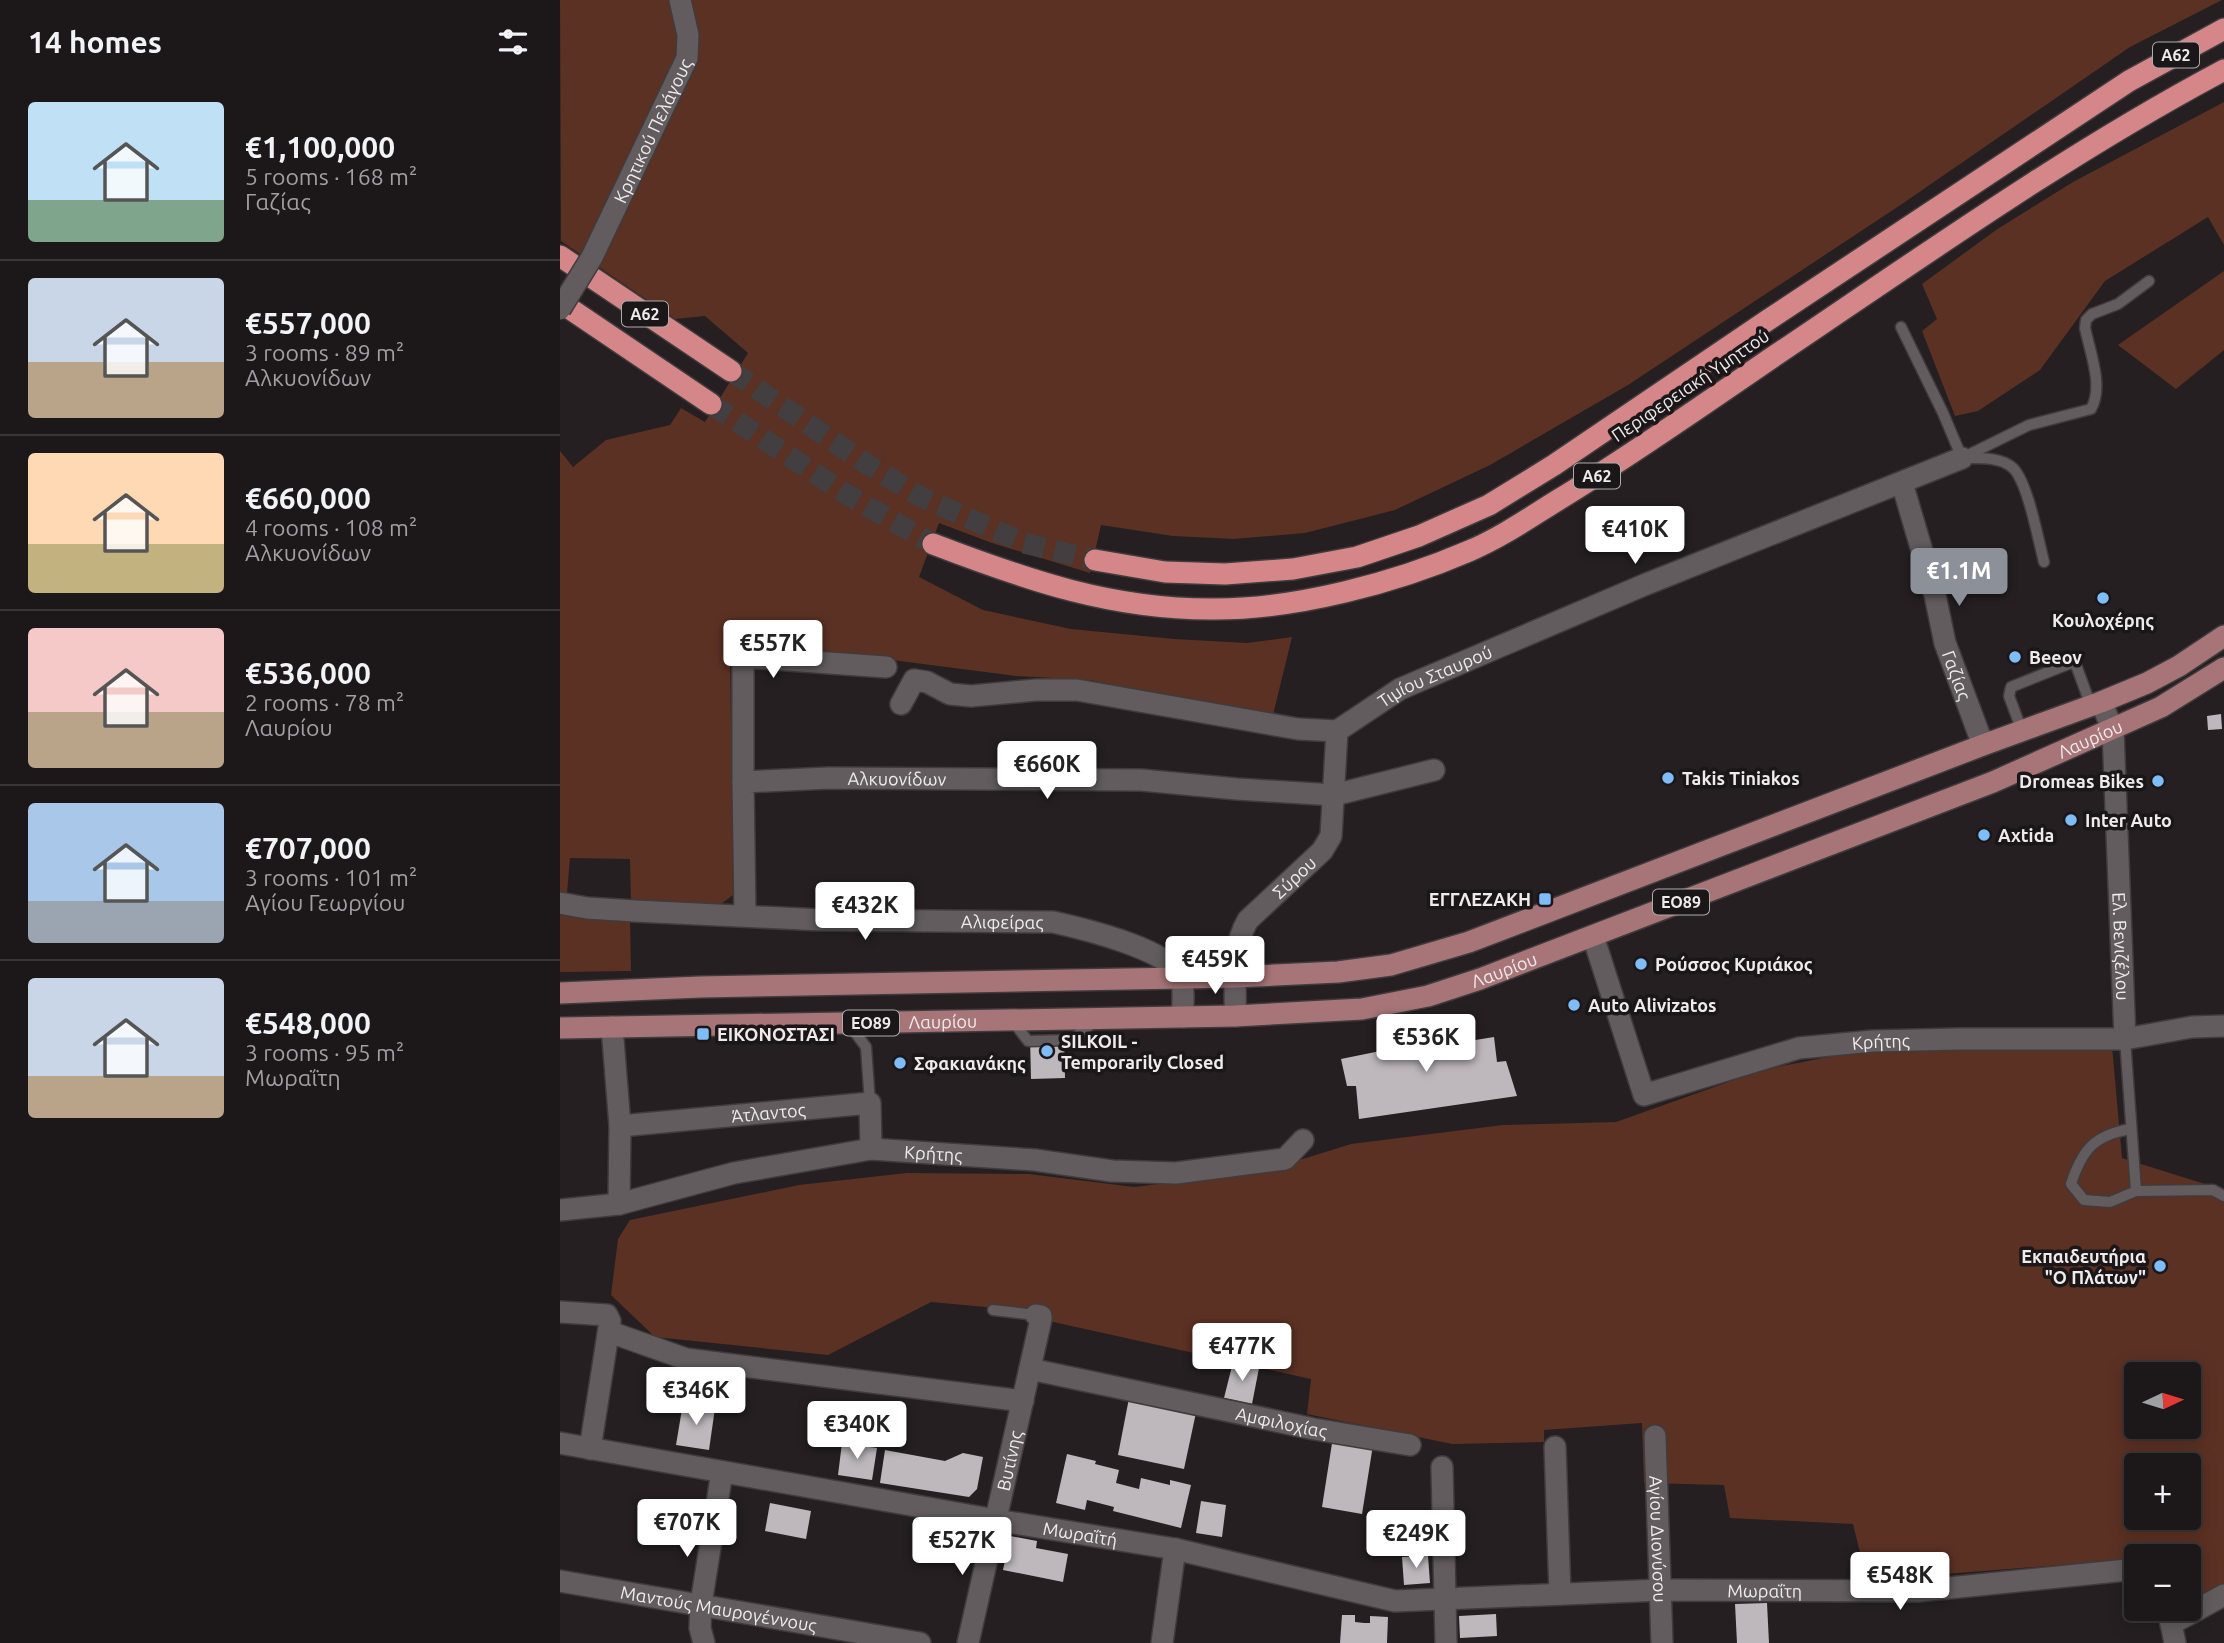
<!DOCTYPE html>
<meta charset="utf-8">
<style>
:root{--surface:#1c1719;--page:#252022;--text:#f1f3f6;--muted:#a09fa2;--line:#3a3638;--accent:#8c9099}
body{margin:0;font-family:Ubuntu,sans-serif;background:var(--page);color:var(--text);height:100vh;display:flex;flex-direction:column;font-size:26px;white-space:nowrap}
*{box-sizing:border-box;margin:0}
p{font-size:23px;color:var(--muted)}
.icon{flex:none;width:38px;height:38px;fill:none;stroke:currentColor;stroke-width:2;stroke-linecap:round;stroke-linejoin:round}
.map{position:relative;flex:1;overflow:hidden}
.panel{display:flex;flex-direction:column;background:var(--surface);width:560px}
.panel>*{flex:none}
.needle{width:46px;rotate:86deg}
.tools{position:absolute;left:1564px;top:1362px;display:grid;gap:14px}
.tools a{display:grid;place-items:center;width:77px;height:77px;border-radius:7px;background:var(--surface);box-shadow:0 4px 18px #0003,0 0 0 2px var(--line);font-size:35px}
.price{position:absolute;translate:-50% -60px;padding:0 16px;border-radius:7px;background:#fff;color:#222;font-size:23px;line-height:46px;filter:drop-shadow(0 2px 4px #0008)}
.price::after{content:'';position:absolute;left:50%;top:42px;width:21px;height:16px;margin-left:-10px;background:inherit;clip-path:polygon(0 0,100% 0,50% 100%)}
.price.selected{background:var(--accent);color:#fff}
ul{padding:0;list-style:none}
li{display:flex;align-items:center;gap:21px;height:175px;padding:0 28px}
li+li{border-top:2px solid var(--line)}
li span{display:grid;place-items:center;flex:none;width:196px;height:140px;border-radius:7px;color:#555}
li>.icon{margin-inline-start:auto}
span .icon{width:84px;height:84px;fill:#fffc;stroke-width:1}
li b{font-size:30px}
h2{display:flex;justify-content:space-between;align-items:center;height:84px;padding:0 28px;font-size:30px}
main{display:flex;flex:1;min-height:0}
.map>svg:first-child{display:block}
.green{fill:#5b3123;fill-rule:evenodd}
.building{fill:#beb8bd}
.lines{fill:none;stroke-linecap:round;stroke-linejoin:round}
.motorway-tunnel{stroke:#433e3f;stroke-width:21;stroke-dasharray:21 10;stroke-linecap:butt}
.service-casing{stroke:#403b3c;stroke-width:13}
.minor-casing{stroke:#403b3c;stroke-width:24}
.tertiary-casing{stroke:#403b3c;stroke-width:24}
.primary-casing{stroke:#403b3c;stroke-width:24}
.motorway-casing{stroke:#403b3c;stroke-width:24}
.service{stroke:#625c5e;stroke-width:10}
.minor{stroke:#625c5e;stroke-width:21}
.tertiary{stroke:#625c5e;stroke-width:21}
.primary{stroke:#a77578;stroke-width:21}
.motorway{stroke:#d58689;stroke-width:21}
.minor-bridge-casing{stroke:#403b3c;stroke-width:24;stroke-linecap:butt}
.minor-bridge{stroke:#625c5e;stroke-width:21}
.poi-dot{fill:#7fbdf9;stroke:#1b1618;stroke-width:2.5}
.labels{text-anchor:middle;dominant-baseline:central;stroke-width:7;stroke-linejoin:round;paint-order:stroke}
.shield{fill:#1b1618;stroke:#afabac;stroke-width:2}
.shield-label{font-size:16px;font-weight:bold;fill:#efebec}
.street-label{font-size:18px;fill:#efebec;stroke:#1b1618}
.poi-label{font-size:18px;font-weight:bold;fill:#efebec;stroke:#1b1618;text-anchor:start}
</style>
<main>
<section class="panel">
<h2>14 homes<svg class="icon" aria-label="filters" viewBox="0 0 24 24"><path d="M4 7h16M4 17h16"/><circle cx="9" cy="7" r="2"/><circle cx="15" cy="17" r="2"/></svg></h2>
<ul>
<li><span style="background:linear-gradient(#bfe0f5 70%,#7fa58c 0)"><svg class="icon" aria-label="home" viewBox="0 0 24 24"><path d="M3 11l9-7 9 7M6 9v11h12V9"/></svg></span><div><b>€1,100,000</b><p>5 rooms · 168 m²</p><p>Γαζίας</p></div></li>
<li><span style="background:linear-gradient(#c9d6e8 60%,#b9a48a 0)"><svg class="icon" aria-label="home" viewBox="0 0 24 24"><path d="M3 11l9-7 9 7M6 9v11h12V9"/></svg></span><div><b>€557,000</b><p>3 rooms · 89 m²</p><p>Αλκυονίδων</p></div></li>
<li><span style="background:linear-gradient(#ffd9b3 65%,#c2b280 0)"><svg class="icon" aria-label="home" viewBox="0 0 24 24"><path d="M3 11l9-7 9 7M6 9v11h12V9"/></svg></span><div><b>€660,000</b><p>4 rooms · 108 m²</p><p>Αλκυονίδων</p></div></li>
<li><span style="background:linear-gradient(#f6c9c9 60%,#b9a48a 0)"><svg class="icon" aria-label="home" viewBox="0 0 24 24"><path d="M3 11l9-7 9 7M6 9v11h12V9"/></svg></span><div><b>€536,000</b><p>2 rooms · 78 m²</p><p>Λαυρίου</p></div></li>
<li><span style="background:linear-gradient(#a9c7e8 70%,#9aa5b1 0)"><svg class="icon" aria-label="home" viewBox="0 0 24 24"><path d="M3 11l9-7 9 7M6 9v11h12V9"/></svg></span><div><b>€707,000</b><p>3 rooms · 101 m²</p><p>Αγίου Γεωργίου</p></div></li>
<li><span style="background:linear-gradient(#c9d6e8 70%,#b9a48a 0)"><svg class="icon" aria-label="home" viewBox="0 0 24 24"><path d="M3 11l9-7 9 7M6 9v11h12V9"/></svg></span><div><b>€548,000</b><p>3 rooms · 95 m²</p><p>Μωραΐτη</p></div></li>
</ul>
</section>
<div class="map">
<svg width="1664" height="1643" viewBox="0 0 1664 1643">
<rect width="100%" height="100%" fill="#251f21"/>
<g class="green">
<polygon points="0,0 1662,0 1570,47 1342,204 1068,385 930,465 835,510 745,533 674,539 613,536 541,525 530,573 432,543 379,523 359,577 423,610 511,629 614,639 687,643 732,637 712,719 530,680 456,676 170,639 173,895 161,904 71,903 70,859 10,858 7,893 0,892 0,451 13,467 46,440 110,425 121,408 145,422 188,353 145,316 115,319 1,241"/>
<polygon points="1664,102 1664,245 1648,217 1545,281 1480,370 1418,411 1395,416 1362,331 1377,319 1362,284 1436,230 1513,182"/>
<polygon points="1664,271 1664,350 1616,389 1558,345"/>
<polygon points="0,910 70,916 71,971 0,972"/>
<path d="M 1552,1046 L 1562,1158 L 1664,1190 L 1664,1585 L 1629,1603 L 1629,1556 L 1577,1556 L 1577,1559 L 1322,1579 L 1303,1576 L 1303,1565 L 1293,1524 L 1170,1518 L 1164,1485 L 1084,1483 L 1082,1423 L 984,1430 L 984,1442 L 892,1444 L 747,1414 L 751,1379 L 426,1307 L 371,1302 L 268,1355 L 95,1337 L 51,1295 L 58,1239 L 70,1220 L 239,1185 L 347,1173 L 469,1174 L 574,1187 L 701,1172 L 791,1144 L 943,1125 L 1056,1122 L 1202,1070 L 1309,1049 ZM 1577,1374 L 1629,1374 L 1629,1426 L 1577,1426 ZM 1577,1465 L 1629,1465 L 1629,1517 L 1577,1517 Z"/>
</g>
<g class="building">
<polygon points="1661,714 1662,729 1648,730 1647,716"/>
<polygon points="861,1022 877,1036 878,1046 934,1037 937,1062 946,1061 957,1096 799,1119 796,1086 787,1086 781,1059 830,1049 828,1041 842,1026"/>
<polygon points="504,1035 505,1078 471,1079 470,1036"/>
<polygon points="673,1362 699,1368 692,1404 664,1398"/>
<polygon points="570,1393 637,1408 624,1469 558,1455"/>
<polygon points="123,1403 155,1408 149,1450 116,1445"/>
<polygon points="773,1437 813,1445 802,1514 762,1507"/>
<polygon points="282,1443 317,1448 312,1480 278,1475"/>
<polygon points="325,1450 385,1461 403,1453 423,1457 417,1489 409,1497 320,1483"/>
<polygon points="507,1454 536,1461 535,1464 559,1470 556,1483 579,1489 581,1478 610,1485 610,1480 631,1485 621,1528 553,1511 554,1507 527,1500 525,1510 496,1503"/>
<polygon points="641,1501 666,1505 662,1537 636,1533"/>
<polygon points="210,1503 251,1511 246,1539 205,1531"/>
<polygon points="450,1536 477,1541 476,1548 508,1554 503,1582 443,1570"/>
<polygon points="868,1556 870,1583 844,1585 842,1557"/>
<polygon points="1207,1603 1209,1643 1177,1643 1175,1604"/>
<polygon points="936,1614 937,1636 900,1638 899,1616"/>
<polygon points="782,1615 795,1615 795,1622 804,1623 810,1623 810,1616 828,1617 827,1643 780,1643"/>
</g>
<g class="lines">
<g class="motorway-tunnel">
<polyline points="171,371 305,463 361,497 464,543 535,560"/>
<polyline points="151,404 286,494 373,544"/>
</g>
<g class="service-casing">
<g id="service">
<polyline points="1341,327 1383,413 1402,458"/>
<path d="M 1402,458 L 1469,425 L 1531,409 C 1544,387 1530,352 1525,328 L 1526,320 L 1532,314 L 1558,304 L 1589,281"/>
<path d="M 1405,458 C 1419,458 1441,457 1453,468 C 1468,483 1478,539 1484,562"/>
<polyline points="1462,731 1449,696 1451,687 1511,663 1516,665 1531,706"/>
<polyline points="452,1020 468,1041 511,1040 534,1022"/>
<polyline points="288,1023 306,1047 310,1103"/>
<polyline points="1565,1039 1576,1191"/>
<path d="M 1571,1129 C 1534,1135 1522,1150 1511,1184 L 1524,1200 L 1550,1202 L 1576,1191 L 1653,1190 L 1664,1196"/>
<polyline points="433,1310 476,1315"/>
</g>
</g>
<g class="minor-casing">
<g id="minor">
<path id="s1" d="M 32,257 L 127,58 L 128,35 L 120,0"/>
<path id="s2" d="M 1342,483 L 1375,595 L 1385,643 L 1423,745"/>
<path id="s3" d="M 341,704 L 354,680 L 367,682 L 390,694 L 411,696 L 476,690 L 517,690 L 738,729 L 777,731 L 840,689 L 1084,585 L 1402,458"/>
<polyline points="183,782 183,657 326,667"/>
<path id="s4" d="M 0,903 L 27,908 L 75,911 L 262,920 L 493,922 C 520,928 613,950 621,978 C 625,990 622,1006 623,1017"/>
<path id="s5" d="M 185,915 L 183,782 L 269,778 L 581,780 L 677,789 L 774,795 L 874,770"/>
<path id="s6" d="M 1033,936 L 1084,1095 L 1239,1048 L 1313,1041 L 1399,1039 L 1565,1039"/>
<path id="s7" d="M 675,1016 C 676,984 671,948 688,920 L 762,851 L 771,836 L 777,731"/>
<polyline points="52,1027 60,1126 59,1204"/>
<path id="s8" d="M 60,1126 L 310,1103 L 311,1149"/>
<path id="s9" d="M 0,1210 L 59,1204 L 174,1173 L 311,1149 L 475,1160 L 552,1171 L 616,1173 L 725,1159 L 743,1140"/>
<polyline points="0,1312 47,1315 50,1321 30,1449"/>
<polyline points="50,1332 126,1359 463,1401"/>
<path id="s10" d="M 470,1369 L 754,1429 L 850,1445"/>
<path id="s11" d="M 1095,1436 L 1102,1643"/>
<path id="s12" d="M 0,1443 L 436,1520 L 615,1549 L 835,1601 L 1101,1590 L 1359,1591 L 1577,1569"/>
<polyline points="995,1447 1000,1594"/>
<polyline points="882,1467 886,1643"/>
<path id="s13" d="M 0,1581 L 360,1643"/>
<polyline points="1608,1608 1615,1643"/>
<polyline points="1611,1624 1664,1595"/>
<polyline points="144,1643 140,1628 141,1604 162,1472"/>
<path id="s14" d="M 408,1643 L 481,1319 L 481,1316 L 476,1315"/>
<polyline points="602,1643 615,1549"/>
</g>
</g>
<g class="tertiary-casing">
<g id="tertiary">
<path id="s15" d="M 1541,702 L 1553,730 L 1565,1039 L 1632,1027 L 1664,1026"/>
</g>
</g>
<g class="primary-casing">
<g id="primary">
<polyline points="0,993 140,987 676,977 778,972 831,965 909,942 1423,745 1541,702 1587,683 1619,666 1664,636"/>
<path id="s16" d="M 0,1028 L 675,1016 L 802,1009 L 868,996 L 920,979 L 1433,782 L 1601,707 L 1664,668"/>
</g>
</g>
<g class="motorway-casing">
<g id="motorway">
<polyline points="0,256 171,371"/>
<polyline points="0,302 151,404"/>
<path d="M 373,544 C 467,580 553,610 655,609 C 736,609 835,583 909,551 C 940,538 969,518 998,500 C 1070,456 1140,407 1210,359 C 1359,259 1506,154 1664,70"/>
<polyline points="535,560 605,572 665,574 733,569 797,557 859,536 929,505 994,465 1208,320 1569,81 1664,29"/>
</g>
</g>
<use href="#service" class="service"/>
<use href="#minor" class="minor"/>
<use href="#tertiary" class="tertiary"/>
<use href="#primary" class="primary"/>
<use href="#motorway" class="motorway"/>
<g class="minor-bridge-casing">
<polyline id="minor-bridge" points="0,309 32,257"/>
</g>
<use href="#minor-bridge" class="minor-bridge"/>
</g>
<g class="poi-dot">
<circle cx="1543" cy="598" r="7"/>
<circle cx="1455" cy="657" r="7"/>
<circle cx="1108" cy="778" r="7"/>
<circle cx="1598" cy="781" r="7"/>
<circle cx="1511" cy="820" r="7"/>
<circle cx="1424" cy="835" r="7"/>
<rect x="978" y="892" width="14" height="14" rx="3.5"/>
<circle cx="1081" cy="964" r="7"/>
<circle cx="1014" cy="1005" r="7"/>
<rect x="136" y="1027" width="14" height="14" rx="3.5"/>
<circle cx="487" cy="1051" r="7"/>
<circle cx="340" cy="1063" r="7"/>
<circle cx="1600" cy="1266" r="7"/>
</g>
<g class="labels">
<g class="shield">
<rect x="1593" y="42.5" width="46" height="25" rx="5"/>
<rect x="62" y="301.5" width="46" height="25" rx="5"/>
<rect x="1014" y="463.5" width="46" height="25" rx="5"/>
<rect x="1093" y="889.5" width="56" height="25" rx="5"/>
<rect x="283" y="1010.5" width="56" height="25" rx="5"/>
</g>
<g class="shield-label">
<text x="1616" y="55">Α62</text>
<text x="85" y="314">Α62</text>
<text x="1037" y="476">Α62</text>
<text x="1121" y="902">ΕΟ89</text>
<text x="311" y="1023">ΕΟ89</text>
</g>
<g class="street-label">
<text stroke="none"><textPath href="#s1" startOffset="140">Κρητικού Πελάγους</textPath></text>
<text transform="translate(1130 385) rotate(-34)">Περιφερειακή Υμηττού</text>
<text stroke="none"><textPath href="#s2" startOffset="200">Γαζίας</textPath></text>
<text stroke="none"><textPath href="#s3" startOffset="570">Τιμίου Σταυρού</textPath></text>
<text stroke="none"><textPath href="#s16" startOffset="1580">Λαυρίου</textPath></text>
<text stroke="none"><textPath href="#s5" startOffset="287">Αλκυονίδων</textPath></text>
<text stroke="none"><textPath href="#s7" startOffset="161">Σύρου</textPath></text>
<text stroke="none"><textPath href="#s4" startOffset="443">Αλιφείρας</textPath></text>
<text stroke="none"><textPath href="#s15" startOffset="247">Ελ. Βενιζέλου</textPath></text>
<text stroke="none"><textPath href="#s16" startOffset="950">Λαυρίου</textPath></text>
<text stroke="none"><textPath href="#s16" startOffset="383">Λαυρίου</textPath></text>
<text stroke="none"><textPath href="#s6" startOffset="411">Κρήτης</textPath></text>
<text stroke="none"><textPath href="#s8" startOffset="149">Άτλαντος</textPath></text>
<text stroke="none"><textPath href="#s9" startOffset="380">Κρήτης</textPath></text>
<text stroke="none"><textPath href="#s10" startOffset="257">Αμφιλοχίας</textPath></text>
<text stroke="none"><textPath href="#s14" startOffset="187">Βυτίνης</textPath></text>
<text stroke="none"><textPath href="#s12" startOffset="528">Μωραΐτή</textPath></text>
<text stroke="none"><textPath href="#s11" startOffset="103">Αγίου Διονύσου</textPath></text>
<text stroke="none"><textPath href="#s12" startOffset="1220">Μωραΐτη</textPath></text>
<text stroke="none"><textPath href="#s13" startOffset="161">Μαντούς Μαυρογέννους</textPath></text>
</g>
<g class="poi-label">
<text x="1543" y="620" text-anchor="middle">Κουλοχέρης</text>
<text x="1469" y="657">Beeov</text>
<text x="1122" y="778">Takis Tiniakos</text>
<text x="1584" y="781" text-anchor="end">Dromeas Bikes</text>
<text x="1525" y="820">Inter Auto</text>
<text x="1438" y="835">Axtida</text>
<text x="971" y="899" text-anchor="end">ΕΓΓΛΕΖΑΚΗ</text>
<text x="1095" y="964">Ρούσσος Κυριάκος</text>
<text x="1028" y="1005">Auto Alivizatos</text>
<text x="157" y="1034">ΕΙΚΟΝΟΣΤΑΣΙ</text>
<text x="501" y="1041">SILKOIL -<tspan x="501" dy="21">Temporarily Closed</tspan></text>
<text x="354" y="1063">Σφακιανάκης</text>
<text x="1586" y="1256" text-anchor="end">Εκπαιδευτήρια<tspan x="1586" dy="21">"Ο Πλάτων"</tspan></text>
</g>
</g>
</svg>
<div class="tools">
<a><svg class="needle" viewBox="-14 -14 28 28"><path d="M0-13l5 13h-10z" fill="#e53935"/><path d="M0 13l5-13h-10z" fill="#a09fa2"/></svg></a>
<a>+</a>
<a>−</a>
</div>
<b class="price" style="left:1075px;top:566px">€410K</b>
<b class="price selected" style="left:1399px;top:608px">€1.1M</b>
<b class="price" style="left:213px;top:680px">€557K</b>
<b class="price" style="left:487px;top:801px">€660K</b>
<b class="price" style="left:305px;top:942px">€432K</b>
<b class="price" style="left:655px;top:996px">€459K</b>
<b class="price" style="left:866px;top:1074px">€536K</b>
<b class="price" style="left:682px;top:1383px">€477K</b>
<b class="price" style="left:136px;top:1427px">€346K</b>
<b class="price" style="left:297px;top:1461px">€340K</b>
<b class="price" style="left:127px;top:1559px">€707K</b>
<b class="price" style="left:856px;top:1570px">€249K</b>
<b class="price" style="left:402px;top:1577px">€527K</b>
<b class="price" style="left:1340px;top:1612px">€548K</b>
</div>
</main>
